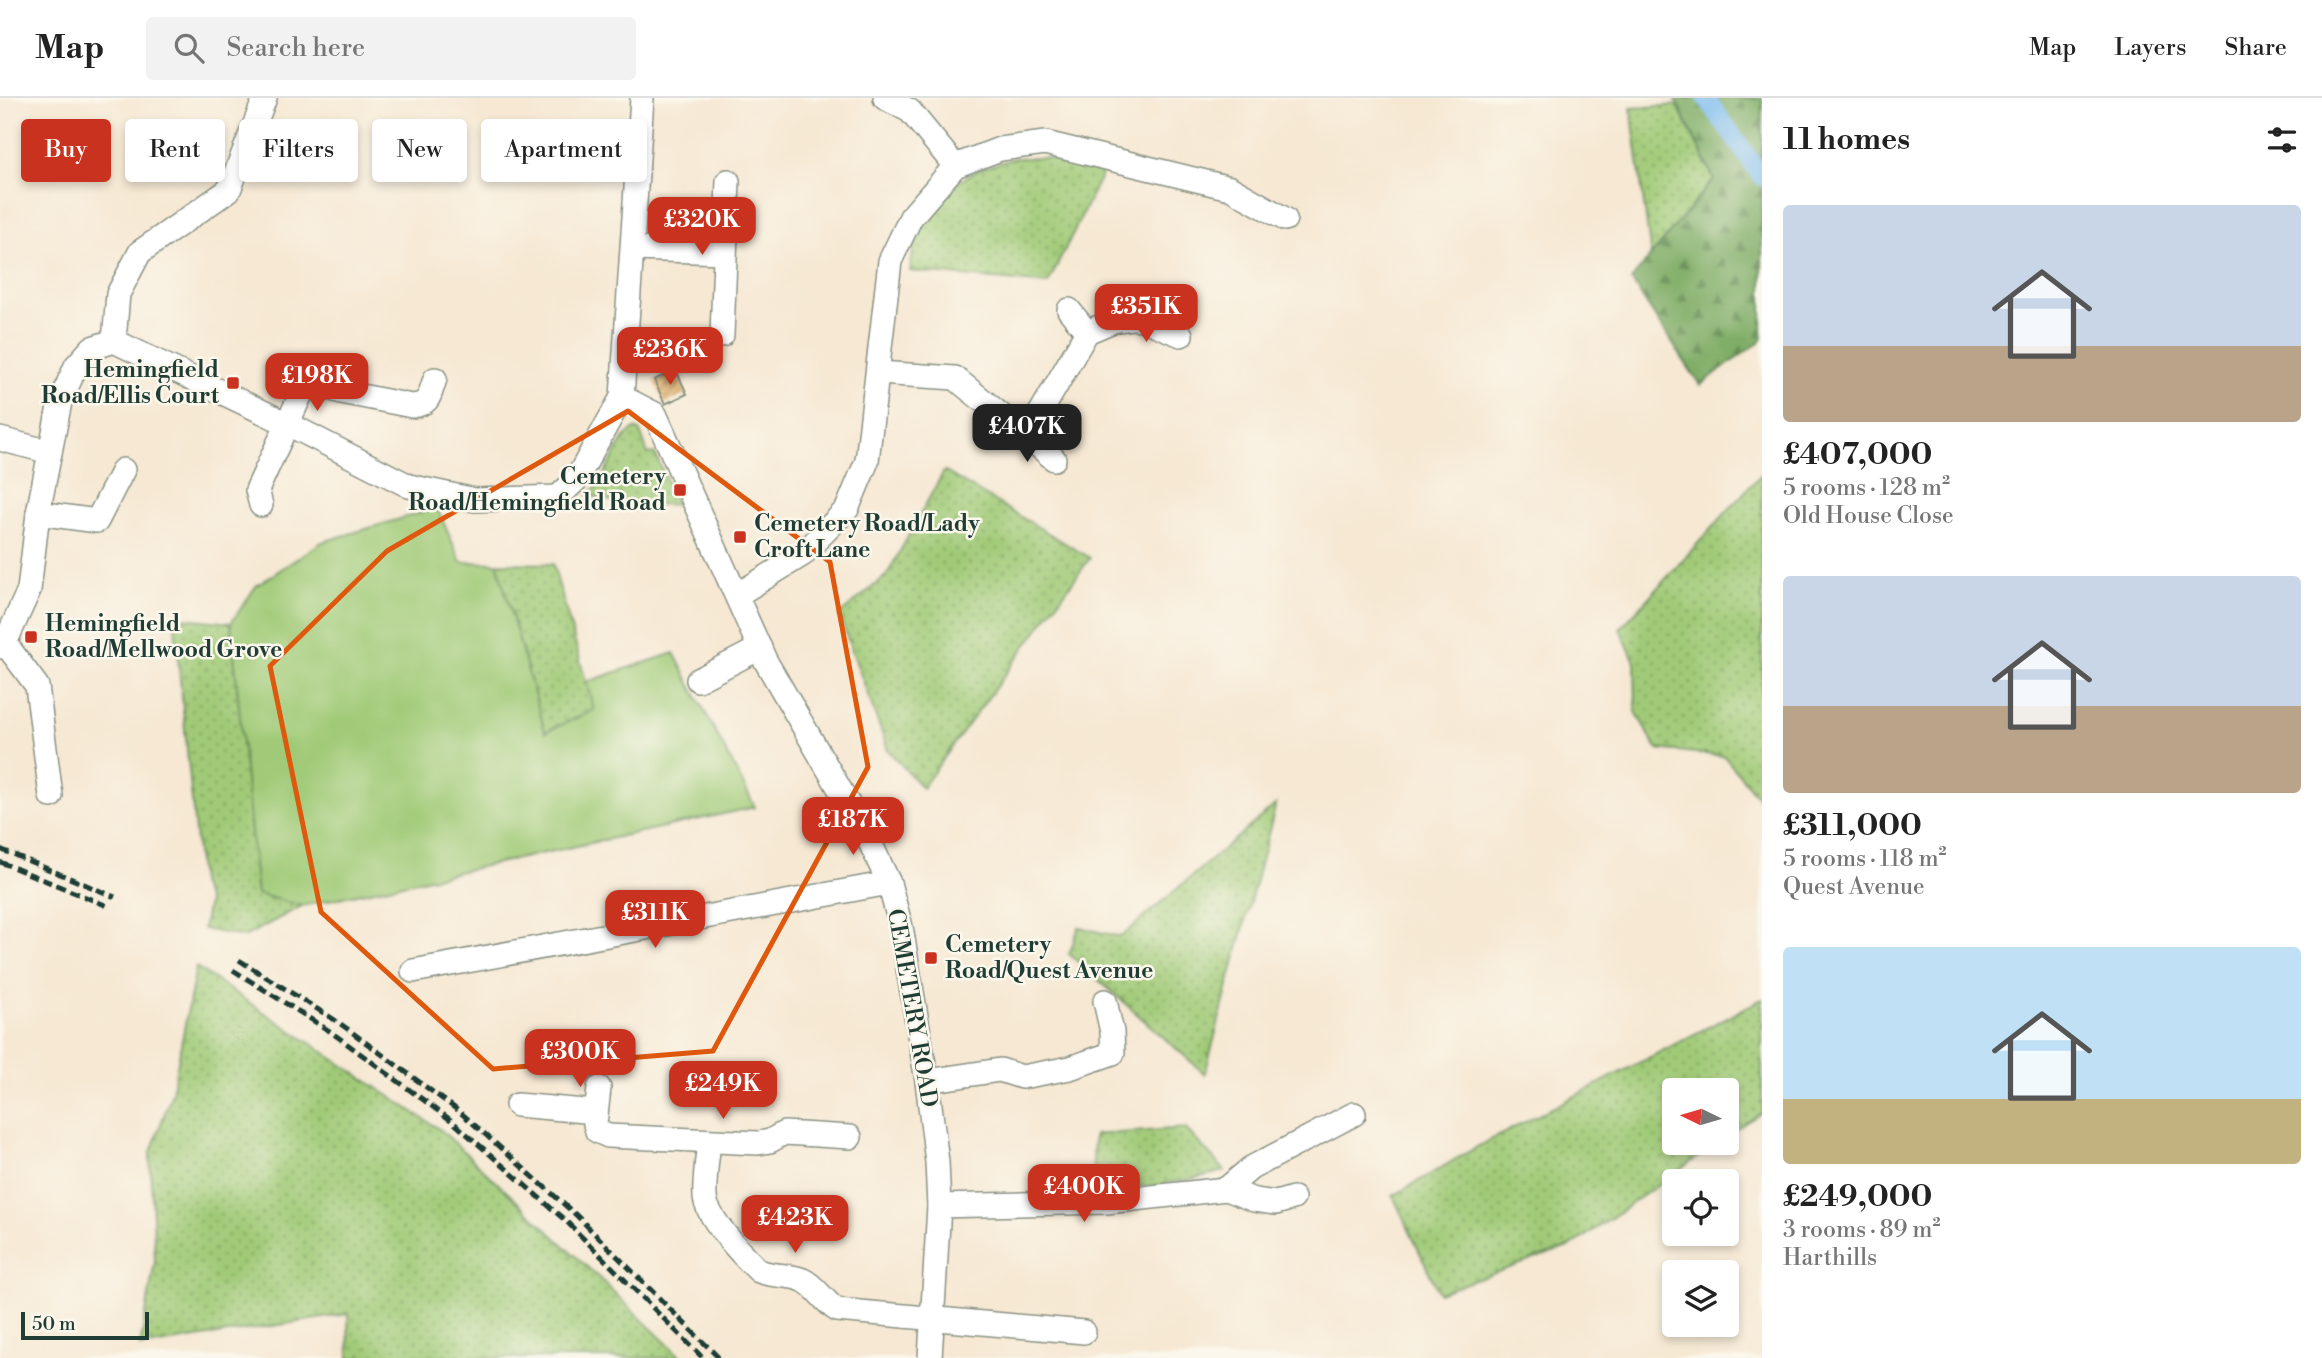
<!DOCTYPE html>
<meta charset="utf-8">
<style>
:root{--surface:#fff;--page:#f2f2f2;--text:#222;--muted:#767676;--line:#e0e0e0;--accent:#c8321e}
body{margin:0;font-family:"Libre Bodoni",serif;background:var(--page);color:var(--text);height:100vh;display:flex;flex-direction:column;font-size:26px;white-space:nowrap}
*{box-sizing:border-box;margin:0}
p{font-size:23px;color:var(--muted)}
.icon{flex:none;width:38px;height:38px;fill:none;stroke:currentColor;stroke-width:2;stroke-linecap:round;stroke-linejoin:round}
.map{position:relative;flex:1;overflow:hidden}
.sheet{display:flex;flex-direction:column;background:var(--surface);width:560px}
.sheet>*{flex:none}
.top-card{position:absolute;left:21px;top:21px;width:665px;height:63px;display:flex;gap:14px}
.needle{width:46px;rotate:275deg}
.fabs{position:absolute;left:1662px;top:980px;display:grid;gap:14px}
.fabs a{display:grid;place-items:center;width:77px;height:77px;border-radius:7px;background:var(--surface);box-shadow:0 4px 10px #0003;font-size:35px}
.scale{position:absolute;left:21px;bottom:18px;width:128px;box-sizing:border-box;padding-left:7px;border:4px solid #1f3d34;border-top:0;font-size:19px;line-height:24px;white-space:nowrap;color:#1f3d34;-webkit-text-stroke:5px #fbf7ec;paint-order:stroke}
.price{position:absolute;translate:-50% -60px;padding:0 16px;border-radius:14px;background:var(--accent);color:#fff;font-size:23px;line-height:46px;filter:drop-shadow(0 2px 4px #0008)}
.price::after{content:'';position:absolute;left:50%;top:42px;width:21px;height:16px;margin-left:-10px;background:inherit;clip-path:polygon(0 0,100% 0,50% 100%)}
.price.active{background:#222;color:#fff}
ul{padding:0;list-style:none}
li{display:grid;align-content:center;gap:14px;height:371px;padding:0 21px}
li span{display:grid;place-items:center;height:217px;border-radius:7px;color:#555}
li>.icon{margin-inline-start:auto}
span .icon{width:126px;height:126px;fill:#fffc;stroke-width:1}
li b{font-size:30px}
h2{display:flex;justify-content:space-between;align-items:center;height:84px;padding:0 21px;font-size:30px}
.chip{padding:0 24px;border-radius:7px;background:var(--surface);box-shadow:0 4px 10px #0003;font-size:24px;line-height:63px}
.chip.active{background:var(--accent);color:#fff}
header{display:flex;align-items:center;gap:42px;box-sizing:border-box;height:98px;padding:0 35px;background:var(--surface);border-bottom:2px solid var(--line)}
header strong{font-size:33px}
nav{display:flex;gap:38px;margin-inline-start:auto;font-size:24px}
.search{width:490px;height:63px;background:var(--page);display:flex;align-items:center;gap:18px;box-sizing:border-box;padding:0 24px;border-radius:7px;color:var(--muted);font-size:26px}
main{display:flex;flex:1;min-height:0}
.map>svg:first-child{display:block}
.grass{fill:url(#grass-dots);stroke:#608456;stroke-width:2}
.forest{fill:url(#forest-firs);stroke:#50764e;stroke-width:2}
.park{fill:#a0ca77;stroke:#608456;stroke-width:2}
.lines{fill:none;stroke-linecap:round;stroke-linejoin:round}
.canal{stroke:#7cbbf0;stroke-width:18}
.building{fill:url(#building-hatch)}
.minor-casing{stroke:#8a9284;stroke-width:26}
.minor{stroke:#fff;stroke-width:23}
.rail{stroke:#1f3d34;stroke-width:5;stroke-dasharray:10 5;stroke-linecap:butt}
.marked{fill:none;stroke:#de580e;stroke-width:5;stroke-linejoin:round}
.poi-dot{fill:#c8321e;stroke:#fbf7ec;stroke-width:2.5}
.labels{text-anchor:middle;dominant-baseline:central;stroke-width:5;stroke-linejoin:round;paint-order:stroke}
.poi-label{font-size:23px;font-weight:bold;fill:#1f3d34;stroke:#fbf7ec;text-anchor:start}
.street-label{font-size:23px;fill:#1f3d34;stroke:#fbf7ec}
</style>
<header>
<strong>Map</strong>
<div class="search"><svg class="icon" aria-label="search" viewBox="0 0 24 24"><circle cx="10" cy="10" r="6"/><path d="M15 15l6 6"/></svg>Search here</div>
<nav><a>Map</a><a>Layers</a><a>Share</a></nav>
</header>
<main>
<div class="map">
<svg width="1762" height="1260" viewBox="0 0 1762 1260">
<defs>
<pattern id="grass-dots" width="8" height="8" patternUnits="userSpaceOnUse" patternTransform="scale(1.75)"><rect width="8" height="8" fill="#a0ca77"/><path d="M2 2h.1M6 6h.1" fill="none" stroke="#82a562" stroke-width="1.8" stroke-linecap="round"/></pattern>
<pattern id="forest-firs" width="22" height="20" patternUnits="userSpaceOnUse" patternTransform="scale(1.75)"><rect width="22" height="20" fill="#80ae68"/><path d="M5 1l3.5 6h-7zM16 11l3.5 6h-7z" fill="#688f56"/></pattern>
<pattern id="building-hatch" width="6" height="6" patternUnits="userSpaceOnUse" patternTransform="scale(1.75)"><rect width="6" height="6" fill="#dfaa61"/><path d="M-1 1l2-2M0 6l6-6M5 7l2-2" fill="none" stroke="#b48c51"/></pattern>
</defs>
<rect width="100%" height="100%" fill="#fbf7ec"/>
<filter id="ink" filterUnits="userSpaceOnUse"><feTurbulence type="fractalNoise" baseFrequency=".0143" numOctaves="2"/><feDisplacementMap in="SourceGraphic" scale="14" xChannelSelector="R" yChannelSelector="G"/><feConvolveMatrix kernelMatrix="1 2 1 2 8 2 1 2 1" color-interpolation-filters="sRGB"/></filter>
<filter id="wash" filterUnits="userSpaceOnUse"><feTurbulence type="fractalNoise" baseFrequency=".00686" numOctaves="4" result="noise"/><feDisplacementMap in="SourceGraphic" scale="28" xChannelSelector="R" yChannelSelector="G"/><feGaussianBlur stdDeviation="1.57" result="paint"/><feColorMatrix in="noise" values="0 0 0 0 0 0 0 0 0 0 0 0 0 0 0 0 0 1.4 0 .05"/><feComposite in="paint" operator="in"/></filter>
<g filter="url(#wash)">
<rect width="100%" height="100%" fill="#f6e8d3"/>
<g class="grass">
<polygon points="1677,7 1714,81 1651,158 1631,10"/>
<polygon points="1015,60 1048,60 1105,70 1048,186 910,173 915,141 921,125 952,88 979,71"/>
<path d="M 635,331 L 640,333 L 648,356 L 655,355 L 677,407 L 619,405 L 588,397 C 608,382 616,341 635,331 Z"/>
<polygon points="944,373 1090,460 922,690 888,652 839,517 887,477"/>
<polygon points="1762,375 1762,704 1724,658 1657,651 1636,614 1635,564 1620,531"/>
<polygon points="497,465 553,466 594,612 545,634"/>
<polygon points="174,519 231,525 257,796 302,808 244,839 203,831 208,804 200,785"/>
<polygon points="1276,706 1205,976 1069,856 1079,829 1121,839"/>
<polygon points="196,869 442,1033 601,1182 682,1260 349,1260 348,1216 140,1249 155,1163 150,1057 172,994"/>
<polygon points="1762,901 1762,1014 1727,1038 1727,992 1675,992 1675,1045 1718,1045 1571,1148 1439,1195 1393,1098 1477,1049"/>
<path d="M 1185,1030 L 1225,1073 C 1179,1085 1140,1091 1092,1091 L 1094,1037 Z"/>
</g>
<polygon class="forest" points="1675,0 1762,0 1762,242 1700,287 1631,182 1714,81"/>
<polygon class="park" points="437,410 461,464 497,465 545,634 594,612 586,584 674,555 755,709 302,808 257,796 231,525 256,488 322,444"/>
<g class="lines">
<polyline class="canal" points="1706,0 1762,79"/>
</g>
<g id="blocks">
<polygon class="building" points="676,272 687,296 665,306 654,282"/>
</g>
</g>
<g filter="url(#ink)">
<use href="#blocks" fill-opacity="0" stroke="#8a9284" stroke-width="2"/>
<g class="lines">
<g class="minor-casing">
<g id="minor">
<polyline points="885,0 910,13 955,68"/>
<polyline points="633,151 724,154"/>
<polyline points="1069,212 1087,234"/>
<polyline points="722,237 728,83"/>
<polyline points="114,243 118,196 140,154 229,92 265,0"/>
<polyline points="878,275 955,280 1027,338 1087,234 1113,223 1133,220 1142,221 1181,237"/>
<polyline points="622,299 655,316 765,562 868,740 889,785 901,829 927,983 937,1064 939,1108 930,1260"/>
<polyline points="1027,338 1054,361"/>
<polyline points="0,341 50,354"/>
<path d="M 261,407 L 257,392 L 307,283 L 341,294 L 412,308 C 431,306 429,297 435,281"/>
<polyline points="38,415 97,423 123,372"/>
<polyline points="737,497 802,457 847,411 867,363 890,163 911,119 955,68 1000,51 1045,45 1230,90 1285,121"/>
<polyline points="5,545 37,588 51,698"/>
<polyline points="0,549 5,545 29,492 38,415 60,304 76,268 92,250 114,243 288,326 409,388 475,402 558,399 576,382 622,299 642,0"/>
<polyline points="698,582 760,550"/>
<polyline points="413,873 889,785"/>
<polyline points="927,983 1000,972 1022,979 1070,970 1113,955 1112,934 1105,903"/>
<polyline points="599,990 595,1026 597,1033 608,1038 758,1045 770,1043 784,1035 850,1039"/>
<polyline points="517,1007 596,1014"/>
<path d="M 709,1044 C 707,1062 704,1081 705,1099 C 706,1119 744,1159 759,1173 C 773,1179 789,1176 803,1182 C 816,1188 824,1204 837,1212 L 1084,1234"/>
<polyline points="1226,1091 1251,1070 1354,1016"/>
<polyline points="939,1108 1106,1104 1226,1091 1254,1102 1276,1105 1293,1100"/>
</g>
</g>
<use href="#minor" class="minor"/>
<g class="rail">
<polyline points="0,751 115,799"/>
<polyline points="0,764 110,809"/>
<polyline points="239,862 338,924 460,1014 575,1116 719,1260"/>
<polyline points="233,872 331,934 452,1023 567,1124 703,1260"/>
</g>
</g>
</g>
<path class="marked" d="M 628,313 L 830,464 L 868,669 L 713,953 L 493,971 L 321,814 L 270,568 L 387,453 Z"/>
<g class="poi-dot">
<rect x="226" y="278" width="14" height="14" rx="3.5"/>
<rect x="673" y="385" width="14" height="14" rx="3.5"/>
<rect x="733" y="432" width="14" height="14" rx="3.5"/>
<rect x="24" y="532" width="14" height="14" rx="3.5"/>
<rect x="924" y="853" width="14" height="14" rx="3.5"/>
</g>
<g class="labels">
<g class="poi-label">
<text x="219" y="272" text-anchor="end">Hemingfield<tspan x="219" dy="26">Road/Ellis Court</tspan></text>
<text x="666" y="379" text-anchor="end">Cemetery<tspan x="666" dy="26">Road/Hemingfield Road</tspan></text>
<text x="754" y="426">Cemetery Road/Lady<tspan x="754" dy="26">Croft Lane</tspan></text>
<text x="45" y="526">Hemingfield<tspan x="45" dy="26">Road/Mellwood Grove</tspan></text>
<text x="945" y="847">Cemetery<tspan x="945" dy="26">Road/Quest Avenue</tspan></text>
</g>
<g class="street-label">
<text transform="translate(912 910) rotate(80)">CEMETERY ROAD</text>
</g>
</g>
</svg>
<div class="fabs">
<a><svg class="needle" viewBox="-14 -14 28 28"><path d="M0-13l5 13h-10z" fill="#e53935"/><path d="M0 13l5-13h-10z" fill="#767676"/></svg></a>
<a><svg class="icon" aria-label="locate" viewBox="0 0 24 24"><circle cx="12" cy="12" r="6"/><path d="M12 2v4M12 18v4M2 12h4M18 12h4"/></svg></a>
<a><svg class="icon" aria-label="layers" viewBox="0 0 24 24"><path d="M12 4l9 5-9 5-9-5zM3 14l9 5 9-5"/></svg></a>
</div>
<div class="scale">50 m</div>
<b class="price" style="left:702px;top:159px">£320K</b>
<b class="price" style="left:1146px;top:246px">£351K</b>
<b class="price" style="left:670px;top:289px">£236K</b>
<b class="price" style="left:317px;top:315px">£198K</b>
<b class="price active" style="left:1027px;top:366px">£407K</b>
<b class="price" style="left:853px;top:759px">£187K</b>
<b class="price" style="left:655px;top:852px">£311K</b>
<b class="price" style="left:580px;top:991px">£300K</b>
<b class="price" style="left:723px;top:1023px">£249K</b>
<b class="price" style="left:1084px;top:1126px">£400K</b>
<b class="price" style="left:795px;top:1157px">£423K</b>
<div class="top-card">
<a class="chip active">Buy</a>
<a class="chip">Rent</a>
<a class="chip">Filters</a>
<a class="chip">New</a>
<a class="chip">Apartment</a>
</div>
</div>
<section class="sheet">
<h2>11 homes<svg class="icon" aria-label="filters" viewBox="0 0 24 24"><path d="M4 7h16M4 17h16"/><circle cx="9" cy="7" r="2"/><circle cx="15" cy="17" r="2"/></svg></h2>
<ul>
<li><span style="background:linear-gradient(#c9d6e8 65%,#b9a48a 0)"><svg class="icon" aria-label="home" viewBox="0 0 24 24"><path d="M3 11l9-7 9 7M6 9v11h12V9"/></svg></span><div><b>£407,000</b><p>5 rooms · 128 m²</p><p>Old House Close</p></div></li>
<li><span style="background:linear-gradient(#c9d6e8 60%,#b9a48a 0)"><svg class="icon" aria-label="home" viewBox="0 0 24 24"><path d="M3 11l9-7 9 7M6 9v11h12V9"/></svg></span><div><b>£311,000</b><p>5 rooms · 118 m²</p><p>Quest Avenue</p></div></li>
<li><span style="background:linear-gradient(#bfe0f5 70%,#c2b280 0)"><svg class="icon" aria-label="home" viewBox="0 0 24 24"><path d="M3 11l9-7 9 7M6 9v11h12V9"/></svg></span><div><b>£249,000</b><p>3 rooms · 89 m²</p><p>Harthills</p></div></li>
</ul>
</section>
</main>
